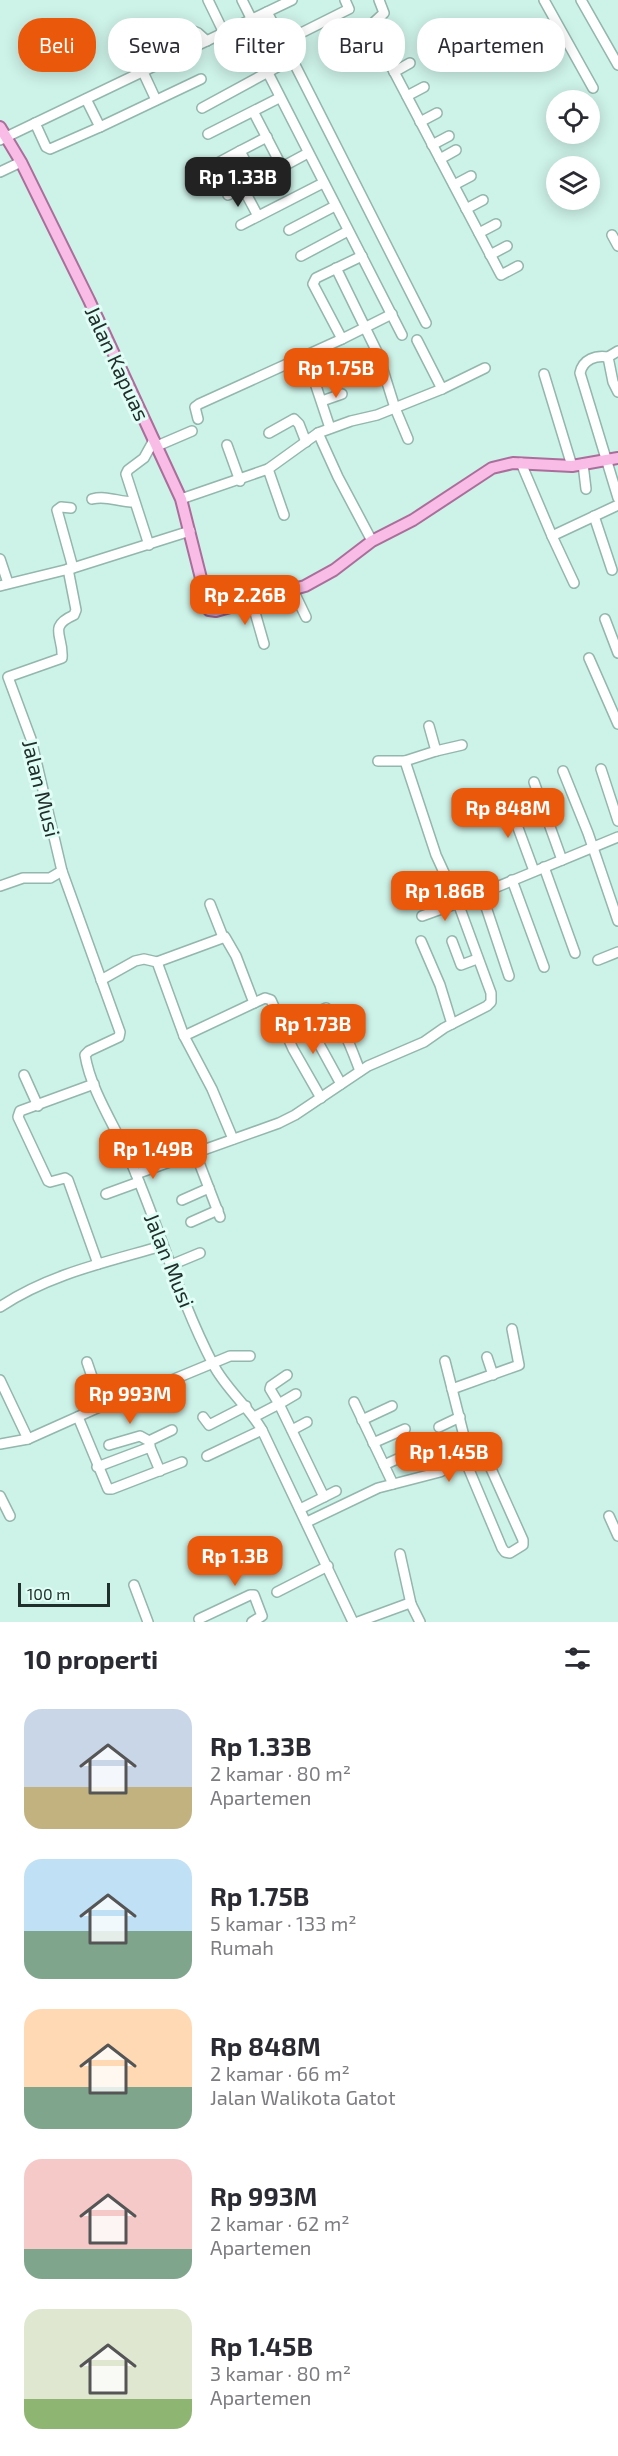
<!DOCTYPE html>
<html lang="id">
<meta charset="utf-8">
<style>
:root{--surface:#fff;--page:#f7f7f7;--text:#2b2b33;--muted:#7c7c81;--accent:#ea580c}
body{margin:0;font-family:"Exo 2",sans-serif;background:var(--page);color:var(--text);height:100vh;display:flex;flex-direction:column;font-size:22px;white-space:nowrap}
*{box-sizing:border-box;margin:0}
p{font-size:20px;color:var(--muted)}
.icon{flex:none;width:33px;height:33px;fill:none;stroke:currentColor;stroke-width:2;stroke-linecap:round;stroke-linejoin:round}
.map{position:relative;height:1622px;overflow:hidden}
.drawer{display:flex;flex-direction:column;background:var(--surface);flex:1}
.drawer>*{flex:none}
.hud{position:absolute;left:18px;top:18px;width:582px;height:54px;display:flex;gap:12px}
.tools{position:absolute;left:546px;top:90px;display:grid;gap:12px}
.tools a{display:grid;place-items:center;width:54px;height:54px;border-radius:50%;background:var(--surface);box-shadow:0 3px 15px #0003;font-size:30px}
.scale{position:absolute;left:18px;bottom:15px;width:92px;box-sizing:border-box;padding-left:6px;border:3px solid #212f2c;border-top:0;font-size:16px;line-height:21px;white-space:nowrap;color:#212f2c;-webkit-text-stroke:4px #e0fef5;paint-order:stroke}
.price{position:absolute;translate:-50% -51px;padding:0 14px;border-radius:12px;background:var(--accent);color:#fff;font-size:20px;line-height:39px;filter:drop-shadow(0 2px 3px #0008)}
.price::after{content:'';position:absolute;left:50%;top:36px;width:18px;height:14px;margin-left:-9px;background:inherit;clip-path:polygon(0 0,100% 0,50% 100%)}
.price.on{background:#222;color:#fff}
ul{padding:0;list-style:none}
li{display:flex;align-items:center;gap:18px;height:150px;padding:0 24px}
li span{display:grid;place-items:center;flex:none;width:168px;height:120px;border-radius:18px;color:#555}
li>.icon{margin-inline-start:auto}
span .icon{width:72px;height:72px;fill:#fffc;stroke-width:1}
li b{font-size:26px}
h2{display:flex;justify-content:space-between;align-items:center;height:72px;padding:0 24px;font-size:26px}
.chip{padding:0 21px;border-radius:24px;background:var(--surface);box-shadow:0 3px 15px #0003;font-size:21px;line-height:54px}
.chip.on{background:var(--accent);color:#fff}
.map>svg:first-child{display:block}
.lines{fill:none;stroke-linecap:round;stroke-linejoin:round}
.minor-casing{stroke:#93b6ad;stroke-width:12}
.major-casing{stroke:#aa6e9a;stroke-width:14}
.minor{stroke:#fff;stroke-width:9}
.major{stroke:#f8bce6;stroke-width:10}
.labels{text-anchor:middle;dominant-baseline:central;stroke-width:6;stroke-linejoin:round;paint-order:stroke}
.street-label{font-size:21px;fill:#212f2c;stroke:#e0fef5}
</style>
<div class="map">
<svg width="618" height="1622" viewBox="0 0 618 1622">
<rect width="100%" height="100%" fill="#cdf2e8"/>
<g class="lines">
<g class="minor-casing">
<g id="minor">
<polyline points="208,0 224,33"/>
<polyline points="242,0 252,20"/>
<polyline points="345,0 349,9 295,36 294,44 298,53 292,59 426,323"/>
<polyline points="379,0 384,13 371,25 381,47 501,275 518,266"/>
<polyline points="544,0 593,88"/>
<polyline points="581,0 618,65"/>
<polyline points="243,24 402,335"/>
<polyline points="381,47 398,38"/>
<polyline points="191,49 186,37 191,30 198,33 207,41"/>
<polyline points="143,72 156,100"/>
<polyline points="394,72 410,63"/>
<polyline points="407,96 424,87"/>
<polyline points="86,99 100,127 201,79"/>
<polyline points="202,108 292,59 267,12"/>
<polyline points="254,113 282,167"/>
<polyline points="420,122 437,113"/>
<polyline points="35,123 46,147 50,149 100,127"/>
<polyline points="208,134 279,98"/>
<polyline points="267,137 240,151 256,181 308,153"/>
<polyline points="0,140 292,0"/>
<polyline points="432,145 449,136"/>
<polyline points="440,159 456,150"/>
<polyline points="214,165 240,151"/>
<polyline points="0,172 21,162"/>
<polyline points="454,185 471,176"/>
<polyline points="243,188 258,216"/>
<polyline points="228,195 256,181"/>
<polyline points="466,209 483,200"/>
<polyline points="241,225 323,183"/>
<polyline points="289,230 335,206"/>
<polyline points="479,233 496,224"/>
<polyline points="612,235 618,246"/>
<polyline points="490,255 507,246"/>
<polyline points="301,256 348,231"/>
<polyline points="362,256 316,278 313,284 342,339 392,314"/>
<polyline points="336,268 378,354 395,408 408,439"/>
<polyline points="417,340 442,389"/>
<polyline points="618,351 608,357 613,382 618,392"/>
<path d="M 608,357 C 596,355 583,359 580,373 L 618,498"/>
<polyline points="544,374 572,466"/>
<polyline points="314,380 330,428"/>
<polyline points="322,401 342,394"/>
<polyline points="198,419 195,407 199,404 342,339"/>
<polyline points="269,433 294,419 299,424 306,442"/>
<polyline points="318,433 338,477 372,541"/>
<polyline points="227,445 240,481"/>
<polyline points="157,446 192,431"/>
<polyline points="521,463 552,536 618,505"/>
<polyline points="583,464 586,489"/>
<polyline points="268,469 284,515"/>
<path d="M 92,499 C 107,495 118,502 134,502"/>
<polyline points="181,499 268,469 318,433 351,421 377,415 442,389 485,368"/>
<polyline points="71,508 61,507 57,510 73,568"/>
<polyline points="594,516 612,570"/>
<polyline points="552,536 574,583"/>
<polyline points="149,545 126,474 128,470 144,458 154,440"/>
<polyline points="0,559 8,583"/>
<path d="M 68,569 L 76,610 L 74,615 C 47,627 64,636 62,658 L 8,677 L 31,739 L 62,871 L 120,1032 L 119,1037 L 89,1051 L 85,1055 C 91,1091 115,1126 130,1160 C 159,1226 179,1299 213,1364 C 225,1388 248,1406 262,1430 L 353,1622"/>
<polyline points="0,586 73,568 190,531"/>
<polyline points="293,590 306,617"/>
<polyline points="252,602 264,644"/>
<polyline points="605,619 618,653"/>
<polyline points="589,658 618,724"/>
<polyline points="436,751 462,745"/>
<polyline points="378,761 405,761"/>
<polyline points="601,769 618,821"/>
<polyline points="563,771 588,833 618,921"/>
<polyline points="534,782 562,860"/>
<polyline points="507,798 534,871"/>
<polyline points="544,867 575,953"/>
<polyline points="512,880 544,967"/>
<polyline points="0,886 23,878 50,878 62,871"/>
<polyline points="481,892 509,976"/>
<polyline points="210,904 223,937"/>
<polyline points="422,916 458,903 436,855 405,761 436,751 429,726"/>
<polyline points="421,941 440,985 452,1024"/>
<polyline points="452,941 461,965 477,959"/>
<polyline points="598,960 618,952"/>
<polyline points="157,962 184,1036 212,1089 233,1139"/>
<polyline points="101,980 135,961 144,959 157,962 225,937 236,956 254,1003 184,1036"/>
<polyline points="254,1003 265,998 271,1000 293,1049 321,1098"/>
<polyline points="24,1075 38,1106"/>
<polyline points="94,1084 20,1111 18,1117 48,1181 50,1182 65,1178 68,1180 98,1264"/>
<path d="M 341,1084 L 307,1022 L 309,1016 L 326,1008 C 340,1014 354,1056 360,1071"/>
<polyline points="195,1152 220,1217"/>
<polyline points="136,1174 279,1123 295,1115 368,1066 424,1042 444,1028 487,1006 491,1002 491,993 458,903 618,837"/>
<polyline points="106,1194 139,1182"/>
<polyline points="182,1200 209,1188"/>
<polyline points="191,1222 218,1210"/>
<polyline points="171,1265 200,1253"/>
<path d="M 0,1307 C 49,1274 107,1262 162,1246"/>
<polyline points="487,1357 493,1375"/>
<polyline points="87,1362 102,1406"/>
<polyline points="287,1375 271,1386 270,1389 279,1404 296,1394"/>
<polyline points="0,1380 28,1439"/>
<polyline points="452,1389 519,1365 512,1329"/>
<polyline points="354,1402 393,1484"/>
<polyline points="78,1417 108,1489 112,1489 182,1462"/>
<polyline points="203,1417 209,1425 246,1406"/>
<polyline points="254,1417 279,1404 324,1497 300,1509"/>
<polyline points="362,1420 392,1406"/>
<polyline points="439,1427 460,1417"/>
<polyline points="292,1430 307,1422"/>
<polyline points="373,1443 405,1429"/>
<polyline points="0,1444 28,1439 113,1401 155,1387 230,1356 250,1356"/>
<polyline points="109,1445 140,1436 149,1441"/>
<polyline points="150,1445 149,1441 172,1430"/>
<polyline points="207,1456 262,1430"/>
<polyline points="465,1460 502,1548 505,1552 510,1553 523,1545 523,1540 488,1462"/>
<polyline points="384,1465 415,1451"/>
<polyline points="97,1467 150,1447 160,1471"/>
<polyline points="0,1496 10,1516"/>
<polyline points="324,1497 336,1491"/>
<polyline points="609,1516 618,1536"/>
<polyline points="307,1522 378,1488 440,1472 467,1458 468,1452 445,1361"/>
<polyline points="400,1554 411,1604"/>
<polyline points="134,1585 148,1622"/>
<polyline points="277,1592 328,1566"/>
<polyline points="199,1619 250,1595 254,1595 262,1616 252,1622"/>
<polyline points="358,1622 407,1604 411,1604 420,1622"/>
</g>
</g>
<g class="major-casing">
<polyline id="major" points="0,127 21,162 89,300 181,499 209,610 216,611 305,586 334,570 372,541 413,520 492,468 513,463 572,466 618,458"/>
</g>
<use href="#minor" class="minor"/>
<use href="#major" class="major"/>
</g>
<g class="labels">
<g class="street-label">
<text transform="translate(118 363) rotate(65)">Jalan Kapuas</text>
<text transform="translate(42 788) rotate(76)">Jalan Musi</text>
<text transform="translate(170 1260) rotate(68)">Jalan Musi</text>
</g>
</g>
</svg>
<div class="tools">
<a><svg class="icon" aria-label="locate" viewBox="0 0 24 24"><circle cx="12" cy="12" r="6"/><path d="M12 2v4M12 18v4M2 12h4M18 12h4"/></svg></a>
<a><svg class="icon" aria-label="layers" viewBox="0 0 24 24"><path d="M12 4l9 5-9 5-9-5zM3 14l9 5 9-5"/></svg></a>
</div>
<div class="scale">100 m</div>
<b class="price on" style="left:238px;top:208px">Rp 1.33B</b>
<b class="price" style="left:336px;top:399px">Rp 1.75B</b>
<b class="price" style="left:245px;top:626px">Rp 2.26B</b>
<b class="price" style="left:508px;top:839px">Rp 848M</b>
<b class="price" style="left:445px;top:922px">Rp 1.86B</b>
<b class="price" style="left:313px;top:1055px">Rp 1.73B</b>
<b class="price" style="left:153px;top:1180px">Rp 1.49B</b>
<b class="price" style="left:130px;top:1425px">Rp 993M</b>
<b class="price" style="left:449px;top:1483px">Rp 1.45B</b>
<b class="price" style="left:235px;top:1587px">Rp 1.3B</b>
<div class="hud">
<a class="chip on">Beli</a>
<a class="chip">Sewa</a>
<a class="chip">Filter</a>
<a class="chip">Baru</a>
<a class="chip">Apartemen</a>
</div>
</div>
<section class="drawer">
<h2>10 properti<svg class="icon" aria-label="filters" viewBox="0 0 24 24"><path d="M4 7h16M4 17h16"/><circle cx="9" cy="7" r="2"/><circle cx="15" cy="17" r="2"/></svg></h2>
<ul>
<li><span style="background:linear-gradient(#c9d6e8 65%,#c2b280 0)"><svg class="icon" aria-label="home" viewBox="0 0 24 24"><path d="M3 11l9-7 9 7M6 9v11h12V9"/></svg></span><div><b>Rp 1.33B</b><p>2 kamar · 80 m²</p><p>Apartemen</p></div></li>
<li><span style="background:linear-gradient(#bfe0f5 60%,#7fa58c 0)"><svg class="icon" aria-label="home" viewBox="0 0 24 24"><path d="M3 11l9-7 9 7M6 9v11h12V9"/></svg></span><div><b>Rp 1.75B</b><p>5 kamar · 133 m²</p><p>Rumah</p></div></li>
<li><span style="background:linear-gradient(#ffd9b3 65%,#7fa58c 0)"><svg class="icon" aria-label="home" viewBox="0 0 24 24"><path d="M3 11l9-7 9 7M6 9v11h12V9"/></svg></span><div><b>Rp 848M</b><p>2 kamar · 66 m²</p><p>Jalan Walikota Gatot</p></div></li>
<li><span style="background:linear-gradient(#f6c9c9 75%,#7fa58c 0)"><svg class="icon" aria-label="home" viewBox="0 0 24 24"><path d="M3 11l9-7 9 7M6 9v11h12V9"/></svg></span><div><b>Rp 993M</b><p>2 kamar · 62 m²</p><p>Apartemen</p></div></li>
<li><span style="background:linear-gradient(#dfe7d0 75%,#8fb573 0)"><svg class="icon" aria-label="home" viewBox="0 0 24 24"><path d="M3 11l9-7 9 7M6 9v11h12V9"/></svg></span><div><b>Rp 1.45B</b><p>3 kamar · 80 m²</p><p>Apartemen</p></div></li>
</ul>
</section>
